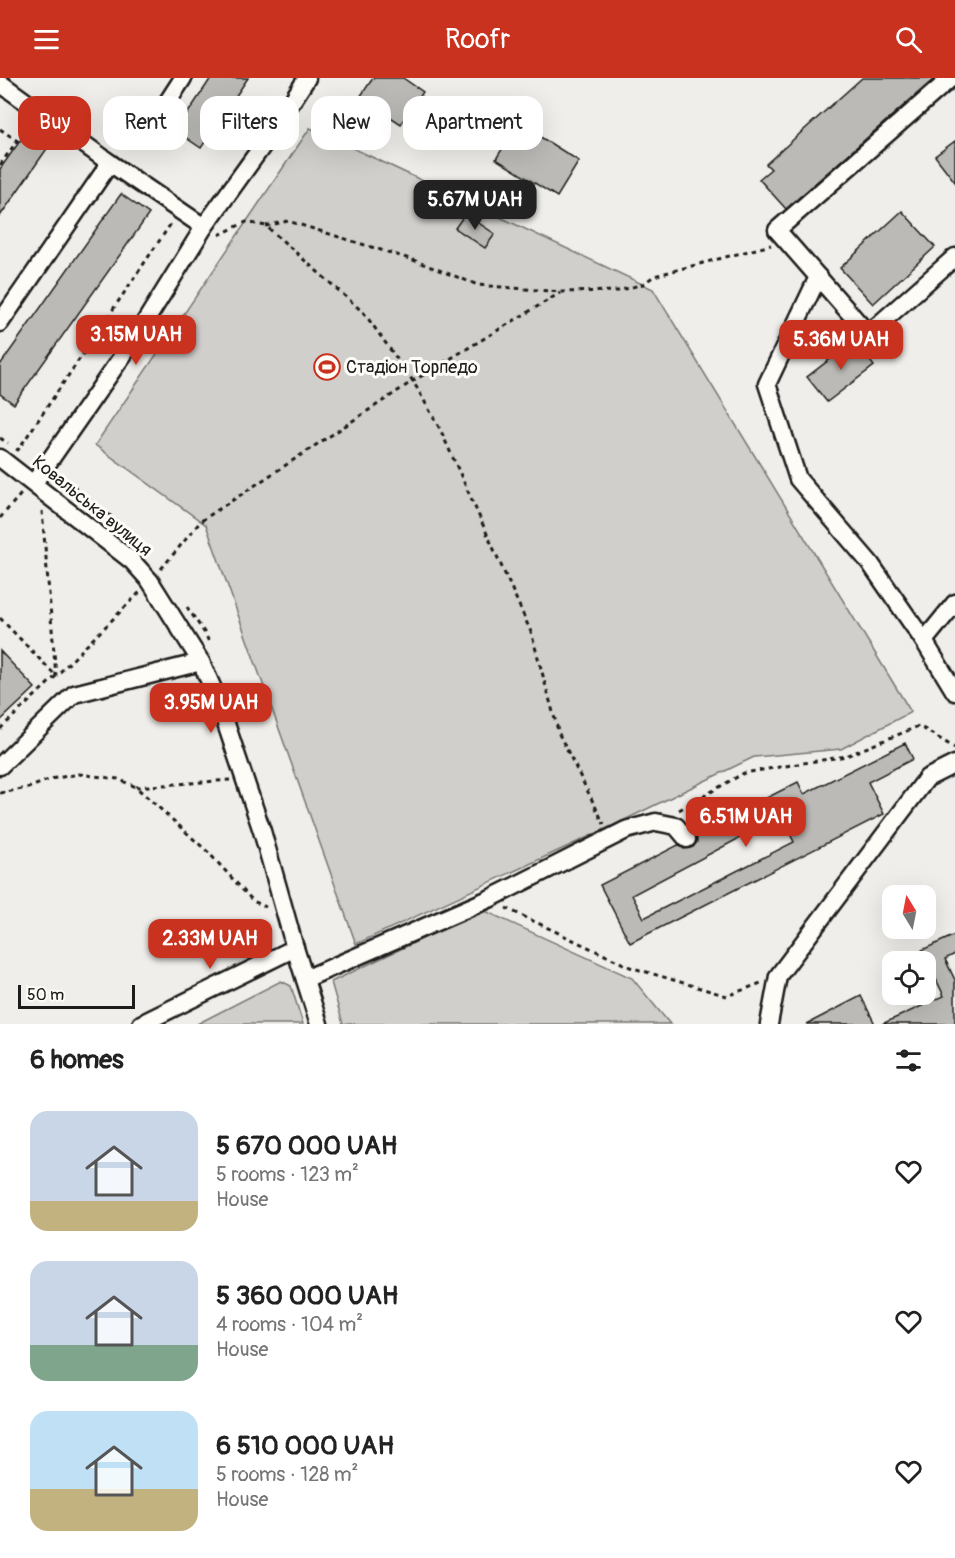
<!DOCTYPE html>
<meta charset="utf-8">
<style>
:root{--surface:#fff;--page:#f6f6f6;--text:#222;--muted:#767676;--accent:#c8321e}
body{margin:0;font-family:Pangolin,sans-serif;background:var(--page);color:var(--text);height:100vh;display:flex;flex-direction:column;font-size:22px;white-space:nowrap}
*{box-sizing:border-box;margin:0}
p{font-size:20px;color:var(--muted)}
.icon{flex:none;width:33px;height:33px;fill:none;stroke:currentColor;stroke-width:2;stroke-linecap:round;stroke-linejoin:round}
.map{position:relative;height:946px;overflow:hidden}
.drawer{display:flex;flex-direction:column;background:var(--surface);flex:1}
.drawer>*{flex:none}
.banner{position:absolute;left:18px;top:18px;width:600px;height:54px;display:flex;gap:12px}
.needle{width:39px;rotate:350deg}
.buttons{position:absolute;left:882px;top:807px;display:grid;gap:12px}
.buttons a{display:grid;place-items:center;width:54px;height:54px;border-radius:12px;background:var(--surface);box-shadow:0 6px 24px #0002;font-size:30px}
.scale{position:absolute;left:18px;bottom:15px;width:117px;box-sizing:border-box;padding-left:6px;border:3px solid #1c1c1c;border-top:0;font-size:16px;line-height:21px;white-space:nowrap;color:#1c1c1c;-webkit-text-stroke:4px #fdfcf7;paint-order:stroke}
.price{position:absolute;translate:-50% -51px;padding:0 14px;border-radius:12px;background:var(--accent);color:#fff;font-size:20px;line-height:39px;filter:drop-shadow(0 2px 3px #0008)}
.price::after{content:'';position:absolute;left:50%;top:36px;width:18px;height:14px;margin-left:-9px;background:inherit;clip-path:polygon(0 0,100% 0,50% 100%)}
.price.current{background:#222;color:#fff}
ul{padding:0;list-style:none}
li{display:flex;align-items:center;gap:18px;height:150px;padding:0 30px}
li span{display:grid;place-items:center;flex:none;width:168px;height:120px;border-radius:18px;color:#555}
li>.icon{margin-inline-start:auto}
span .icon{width:72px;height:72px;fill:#fffc;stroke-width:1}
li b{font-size:26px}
h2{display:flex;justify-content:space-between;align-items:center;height:72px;padding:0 30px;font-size:26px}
.pill{padding:0 21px;border-radius:18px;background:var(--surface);box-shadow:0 6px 24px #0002;font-size:21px;line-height:54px}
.pill.current{background:var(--accent);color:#fff}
header{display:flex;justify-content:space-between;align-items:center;height:78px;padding:0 30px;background:var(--accent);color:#fff;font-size:27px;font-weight:600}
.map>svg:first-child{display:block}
.green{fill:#d0cfcc;stroke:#767674;stroke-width:1.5}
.building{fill:#bbbab6;stroke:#1c1c1c;stroke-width:1.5;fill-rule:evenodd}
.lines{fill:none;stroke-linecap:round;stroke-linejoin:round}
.minor-casing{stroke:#1c1c1c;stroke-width:21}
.path{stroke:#1c1c1c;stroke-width:3;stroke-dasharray:4.5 4.5;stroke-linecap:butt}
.minor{stroke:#fdfcf7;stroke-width:16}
.labels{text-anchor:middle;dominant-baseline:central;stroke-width:6;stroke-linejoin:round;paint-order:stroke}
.poi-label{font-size:18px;fill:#1c1c1c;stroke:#fdfcf7;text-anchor:start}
.street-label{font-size:18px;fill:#1c1c1c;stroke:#fdfcf7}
</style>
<header><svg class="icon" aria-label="menu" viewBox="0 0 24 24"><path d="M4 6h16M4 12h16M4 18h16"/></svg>Roofr<svg class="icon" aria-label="search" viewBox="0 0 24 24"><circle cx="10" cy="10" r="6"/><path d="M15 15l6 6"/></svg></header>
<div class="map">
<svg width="955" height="946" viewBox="0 0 955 946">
<rect width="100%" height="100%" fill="#f0eeea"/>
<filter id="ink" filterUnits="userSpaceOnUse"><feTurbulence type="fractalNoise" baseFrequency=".0167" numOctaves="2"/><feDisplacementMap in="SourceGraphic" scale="12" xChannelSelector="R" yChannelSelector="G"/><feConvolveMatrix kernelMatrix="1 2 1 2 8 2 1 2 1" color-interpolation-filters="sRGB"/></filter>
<g filter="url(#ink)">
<g class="green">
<polygon points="310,50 653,211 911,634 841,671 754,679 614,747 356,866 206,447 95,367"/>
<polygon points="483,832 632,900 670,946 343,946 331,904"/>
<polygon points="281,903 291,908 303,946 197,946"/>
</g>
<g class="building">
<polygon points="211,0 248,0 201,70 176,53"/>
<polygon points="373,0 403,0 423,14 401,46 360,19"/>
<polygon points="862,0 935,0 786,131 759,101 771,91 766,86"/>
<polygon points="518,45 579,83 557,119 496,81"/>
<polygon points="29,50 51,65 0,138 0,91"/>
<polygon points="955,63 955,104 935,78"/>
<polygon points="121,116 149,136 14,326 0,316 0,287"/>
<polygon points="902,133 935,169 873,226 840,190"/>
<polygon points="465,136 495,156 485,170 455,150"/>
<polygon points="855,262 874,288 827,324 807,299"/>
<polygon points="0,573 35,610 0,643"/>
<path d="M 905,665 L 913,681 L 868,704 L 884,736 L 630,865 L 600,807 L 678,767 L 684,771 L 693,769 L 697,764 L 696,756 L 798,704 L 804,716 ZM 781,738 L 794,764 L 644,840 L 632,817 Z"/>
<polygon points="955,857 955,876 945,881 955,902 955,946 882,946 944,918 922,872"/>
<polygon points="861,918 875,946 807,946"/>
</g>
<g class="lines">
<g class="minor-casing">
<g id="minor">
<polyline points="951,0 777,152 868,256 955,179"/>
<polyline points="0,5 110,85 204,149"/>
<polyline points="161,34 183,0"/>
<polyline points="818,199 767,306 798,401 870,485 924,563"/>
<polyline points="0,245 110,85"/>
<polyline points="0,380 132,483 150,503 201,584 218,622 262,753 295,870 319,946"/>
<polyline points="34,405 137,257 204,149 271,56 307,0"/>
<polyline points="955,525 924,563 955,614"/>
<polyline points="0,688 74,616 201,584"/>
<polyline points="305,901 489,821 626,752 656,744 676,748 687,761"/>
<polyline points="141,946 295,870"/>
<polyline points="769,946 778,898 927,700 955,686"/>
</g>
</g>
<g class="path">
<polyline points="0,51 19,64"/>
<polyline points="0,87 17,63"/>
<polyline points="266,148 288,143 413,182 478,207 562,214 618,213 643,206 654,198 771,167"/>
<polyline points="219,157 246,144 266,148 364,235 413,303 440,351 531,554 559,656 604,746"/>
<polyline points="0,360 8,365"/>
<polyline points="16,371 18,372 172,144"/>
<polyline points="59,396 114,441 135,463"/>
<polyline points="42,433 56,598 140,514"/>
<polyline points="0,440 21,416"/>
<polyline points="161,491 201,443 413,303 560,215"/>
<polyline points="187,529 206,557 210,567"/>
<polyline points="0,540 56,598 0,651"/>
<polyline points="136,709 230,702"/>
<polyline points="0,715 28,710 51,701 79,696 118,701 136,709 208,774 253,823 266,829"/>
<polyline points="679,732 744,695 846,678 919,648 955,670"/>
<polyline points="506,830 630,889 727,918 761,905"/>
</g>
<use href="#minor" class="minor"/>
</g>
</g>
<defs>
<g id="stadium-ring" transform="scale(1.35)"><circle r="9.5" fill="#fdfcf7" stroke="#c8321e" stroke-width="1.5"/><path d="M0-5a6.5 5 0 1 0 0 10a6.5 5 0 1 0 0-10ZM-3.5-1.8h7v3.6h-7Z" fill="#c8321e"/></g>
</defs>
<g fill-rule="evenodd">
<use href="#stadium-ring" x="327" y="289"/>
</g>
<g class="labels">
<g class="poi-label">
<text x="346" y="289">Стадіон Торпедо</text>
</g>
<g class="street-label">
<text transform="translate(92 428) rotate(39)">Ковальська вулиця</text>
</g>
</g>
</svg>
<div class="buttons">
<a><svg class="needle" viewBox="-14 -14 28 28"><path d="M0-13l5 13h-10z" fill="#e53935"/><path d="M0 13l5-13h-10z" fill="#767676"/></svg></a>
<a><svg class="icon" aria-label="locate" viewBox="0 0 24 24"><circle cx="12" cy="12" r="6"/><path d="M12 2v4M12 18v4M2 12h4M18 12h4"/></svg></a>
</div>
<div class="scale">50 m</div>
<b class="price current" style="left:475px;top:153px">5.67M UAH</b>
<b class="price" style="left:136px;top:288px">3.15M UAH</b>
<b class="price" style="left:841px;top:293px">5.36M UAH</b>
<b class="price" style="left:211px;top:656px">3.95M UAH</b>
<b class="price" style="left:746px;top:770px">6.51M UAH</b>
<b class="price" style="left:210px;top:892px">2.33M UAH</b>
<div class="banner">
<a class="pill current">Buy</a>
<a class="pill">Rent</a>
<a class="pill">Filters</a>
<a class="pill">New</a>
<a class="pill">Apartment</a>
</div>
</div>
<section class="drawer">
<h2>6 homes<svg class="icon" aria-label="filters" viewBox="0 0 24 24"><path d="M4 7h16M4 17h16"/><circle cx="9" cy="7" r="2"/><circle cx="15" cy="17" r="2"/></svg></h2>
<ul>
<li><span style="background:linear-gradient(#c9d6e8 75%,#c2b280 0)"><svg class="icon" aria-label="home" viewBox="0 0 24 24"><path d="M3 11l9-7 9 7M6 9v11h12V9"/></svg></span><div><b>5 670 000 UAH</b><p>5 rooms · 123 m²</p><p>House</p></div><svg class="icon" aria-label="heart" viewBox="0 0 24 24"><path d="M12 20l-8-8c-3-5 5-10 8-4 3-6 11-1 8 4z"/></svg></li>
<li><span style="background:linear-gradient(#c9d6e8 70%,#7fa58c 0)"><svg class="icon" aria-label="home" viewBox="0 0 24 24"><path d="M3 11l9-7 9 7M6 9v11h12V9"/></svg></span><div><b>5 360 000 UAH</b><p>4 rooms · 104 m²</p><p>House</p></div><svg class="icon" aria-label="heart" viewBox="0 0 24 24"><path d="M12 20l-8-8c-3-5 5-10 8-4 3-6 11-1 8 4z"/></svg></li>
<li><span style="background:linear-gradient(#bfe0f5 65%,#c2b280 0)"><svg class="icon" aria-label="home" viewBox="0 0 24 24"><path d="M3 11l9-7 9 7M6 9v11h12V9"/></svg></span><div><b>6 510 000 UAH</b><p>5 rooms · 128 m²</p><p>House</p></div><svg class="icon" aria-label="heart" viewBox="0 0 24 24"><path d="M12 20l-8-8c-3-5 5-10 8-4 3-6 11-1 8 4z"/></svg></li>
</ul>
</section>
